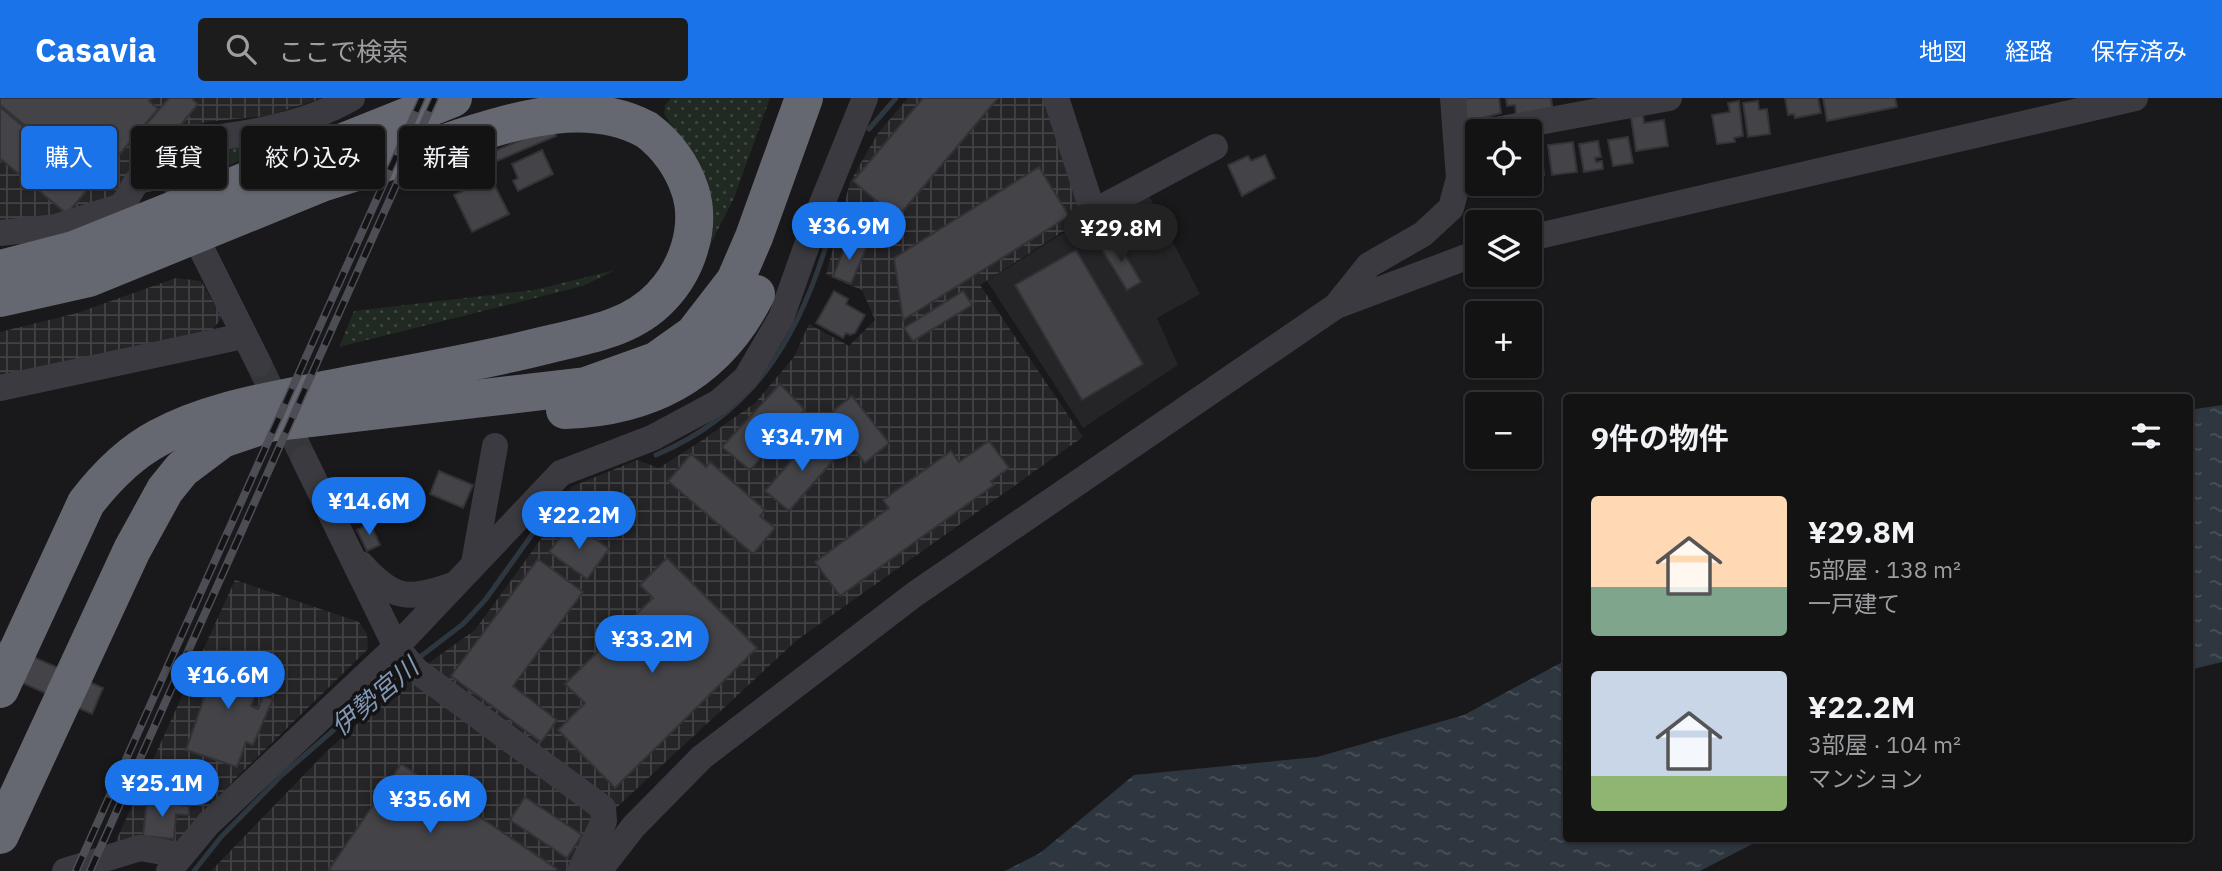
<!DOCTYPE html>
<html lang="ja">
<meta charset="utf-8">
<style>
:root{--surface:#131314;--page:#1c1c1d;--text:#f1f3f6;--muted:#9d9ea0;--line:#323234;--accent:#1a73e8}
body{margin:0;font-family:"IBM Plex Sans","Noto Sans JP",sans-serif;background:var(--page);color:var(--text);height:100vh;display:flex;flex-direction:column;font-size:26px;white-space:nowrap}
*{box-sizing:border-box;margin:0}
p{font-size:23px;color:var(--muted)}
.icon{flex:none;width:38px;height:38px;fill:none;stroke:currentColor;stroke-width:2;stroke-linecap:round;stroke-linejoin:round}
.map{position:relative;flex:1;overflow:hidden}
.details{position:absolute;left:1563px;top:296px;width:630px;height:448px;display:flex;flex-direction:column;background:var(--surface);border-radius:7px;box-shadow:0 2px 5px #0004,0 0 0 2px var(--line)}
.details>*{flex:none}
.banner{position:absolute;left:21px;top:28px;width:665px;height:63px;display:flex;gap:14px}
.tools{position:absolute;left:1465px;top:21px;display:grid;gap:14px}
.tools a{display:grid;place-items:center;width:77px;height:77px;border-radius:7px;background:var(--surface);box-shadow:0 2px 5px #0004,0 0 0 2px var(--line);font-size:35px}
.price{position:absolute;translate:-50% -60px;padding:0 16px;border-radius:24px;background:var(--accent);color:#fff;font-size:23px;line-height:46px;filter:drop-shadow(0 2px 4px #0008)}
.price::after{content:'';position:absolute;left:50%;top:42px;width:21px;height:16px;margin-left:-10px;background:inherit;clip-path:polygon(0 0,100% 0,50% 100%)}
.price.current{background:#222;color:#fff}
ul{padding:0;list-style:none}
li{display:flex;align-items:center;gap:21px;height:175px;padding:0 28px}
li span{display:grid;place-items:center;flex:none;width:196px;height:140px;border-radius:7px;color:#555}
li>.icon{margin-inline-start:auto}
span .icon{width:84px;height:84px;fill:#fffc;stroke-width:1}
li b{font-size:30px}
h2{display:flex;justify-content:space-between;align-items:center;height:84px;padding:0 28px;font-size:30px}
.pill{padding:0 24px;border-radius:7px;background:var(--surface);box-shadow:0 2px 5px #0004,0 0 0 2px var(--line);font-size:24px;line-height:63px}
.pill.current{background:var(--accent);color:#fff}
header{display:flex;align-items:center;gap:42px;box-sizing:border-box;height:98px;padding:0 35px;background:var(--accent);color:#fff}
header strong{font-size:33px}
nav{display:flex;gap:38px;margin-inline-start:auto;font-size:24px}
.search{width:490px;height:63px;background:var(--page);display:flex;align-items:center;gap:18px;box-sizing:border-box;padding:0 24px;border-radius:7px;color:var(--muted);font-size:26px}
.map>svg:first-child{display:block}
.built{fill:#252528}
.industrial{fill:url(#industrial-grid)}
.green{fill:url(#green-dots)}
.water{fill:url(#water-ripples)}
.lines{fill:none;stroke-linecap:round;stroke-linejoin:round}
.stream{stroke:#2e363f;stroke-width:5}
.building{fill:#434348;stroke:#333337;stroke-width:2}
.minor-tunnel{stroke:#36373b;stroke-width:26;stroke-dasharray:26 13;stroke-linecap:butt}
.minor{stroke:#3a3a40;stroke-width:26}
.highway{stroke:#666871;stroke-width:38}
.rail-casing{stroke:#4d4e55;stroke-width:8}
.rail{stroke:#141416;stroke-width:5;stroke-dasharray:16;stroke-linecap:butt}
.labels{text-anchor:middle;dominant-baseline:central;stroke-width:7;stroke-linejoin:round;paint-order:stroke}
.water-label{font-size:26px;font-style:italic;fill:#8299b5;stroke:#141416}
</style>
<header>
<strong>Casavia</strong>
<div class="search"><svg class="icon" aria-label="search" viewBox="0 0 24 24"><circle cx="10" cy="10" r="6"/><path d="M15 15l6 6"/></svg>ここで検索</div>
<nav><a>地図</a><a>経路</a><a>保存済み</a></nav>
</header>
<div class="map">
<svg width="2222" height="773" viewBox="0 0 2222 773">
<defs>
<pattern id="industrial-grid" width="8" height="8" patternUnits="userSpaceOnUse" patternTransform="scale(1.75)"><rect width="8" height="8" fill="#252528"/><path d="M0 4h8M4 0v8" fill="none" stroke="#424245"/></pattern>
<pattern id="green-dots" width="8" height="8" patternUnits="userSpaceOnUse" patternTransform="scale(1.75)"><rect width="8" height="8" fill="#202922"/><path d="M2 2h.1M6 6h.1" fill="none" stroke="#3e4640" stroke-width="1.8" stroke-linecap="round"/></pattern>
<pattern id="water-ripples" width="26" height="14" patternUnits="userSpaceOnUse" patternTransform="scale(1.75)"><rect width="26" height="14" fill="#2e363f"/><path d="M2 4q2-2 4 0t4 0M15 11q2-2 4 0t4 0" fill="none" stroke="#4a5159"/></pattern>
</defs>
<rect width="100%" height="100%" fill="#19191b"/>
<polygon class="built" points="1148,96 1200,196 1157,220 1178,267 1083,330 987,183 1076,127 1089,140"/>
<g class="industrial">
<polygon points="0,0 323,0 267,18 205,24 182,35 159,56 149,73 120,100 63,118 0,128"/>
<polygon points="908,0 1046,0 1084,111 1081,122 980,187 1083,339 797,542 616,710 423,569 475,532 546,434 571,389 637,362 659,370 704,341 755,305 794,259 809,226 849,248 875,222 862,192 826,177 850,84 878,35"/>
<polygon points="176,180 201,183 222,219 208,238 0,277 0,234 77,215"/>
<polygon points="235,482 359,524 367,536 368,551 236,680 179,745 115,745"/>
<polygon points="412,577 596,717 568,773 211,773 327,653"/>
</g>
<g class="green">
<polygon points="671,0 770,0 734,100 707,153 682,42 664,16 665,7"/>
<polygon points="241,48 243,61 221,71 193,75 209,54"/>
<polygon points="615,172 583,188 339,249 354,213 534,192"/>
</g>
<g class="water">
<polygon points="2222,307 2222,564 2189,572 2189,312"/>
<polygon points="1566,562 1566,740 1764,740 1700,773 1005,773 1040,755 1134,677 1317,659 1464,617"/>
</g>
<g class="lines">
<g class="stream">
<polyline points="869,31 896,0"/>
<path d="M 656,357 C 752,316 796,244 826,148"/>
<polyline points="416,562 463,526 486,501 546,417"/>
<polyline points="194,773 221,739 282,677 405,570"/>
</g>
</g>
<g class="building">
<polygon points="0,0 152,0 149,3 158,11 95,85 0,7"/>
<polygon points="169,0 191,0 198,6 164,47 144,29"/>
<polygon points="923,0 998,0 897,120 853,83"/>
<polygon points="1459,0 1499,0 1501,15 1483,20 1484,25 1465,28"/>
<polygon points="1506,0 1551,0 1553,13 1516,17 1515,7 1507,8"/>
<polygon points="1785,0 1818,0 1821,15 1795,20 1794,16 1788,17"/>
<polygon points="1823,0 1895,0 1897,9 1827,23"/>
<polygon points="1739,3 1743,38 1734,40 1735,44 1717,46 1712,17 1730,14 1728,5"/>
<polygon points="1758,3 1759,12 1767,11 1770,36 1748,39 1743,5"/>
<polygon points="0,9 92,86 67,116 2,62 0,65"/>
<polygon points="1643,17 1644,25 1664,22 1668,48 1636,53 1631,19"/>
<polygon points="553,28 556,38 485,68 481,59"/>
<polygon points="1628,39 1633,65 1613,68 1608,42"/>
<polygon points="1598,43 1601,59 1595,60 1596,64 1602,63 1603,71 1584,74 1579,46"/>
<polygon points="1573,44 1577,74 1552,77 1548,47"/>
<polygon points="542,52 553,76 518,93 513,83 518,80 512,66"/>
<polygon points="1541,53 1544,77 1530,79 1530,55"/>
<polygon points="1265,57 1275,80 1242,98 1228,67 1248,58 1251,63"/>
<polygon points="1477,61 1477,84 1470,85 1467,62"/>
<polygon points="1039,69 1069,118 903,222 894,160"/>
<polygon points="491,80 509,116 472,134 454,97"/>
<polygon points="846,112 863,113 861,138 844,136"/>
<polygon points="1116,141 1141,184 1127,192 1101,150"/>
<polygon points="847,143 866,150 851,186 833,179"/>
<polygon points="1076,152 1143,266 1082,302 1015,187"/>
<polygon points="834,193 848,201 846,206 865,217 855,235 850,237 846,235 843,240 816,225"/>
<polygon points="963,193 972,207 913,243 904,230"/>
<polygon points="780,286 805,312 750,372 722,349"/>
<polygon points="852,298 889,345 865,365 827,318"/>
<polygon points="814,336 838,357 789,413 765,393"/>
<polygon points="989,343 1009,370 991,383 994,387 840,498 815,464 889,410 883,402 951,353 959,364"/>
<polygon points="691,356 706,369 710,364 765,412 760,418 775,430 753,456 668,383"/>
<polygon points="439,373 473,387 463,410 430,396"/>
<polygon points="572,424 609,451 587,481 549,454"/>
<polygon points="370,425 380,447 367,453 357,432"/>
<polygon points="667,460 757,550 615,690 558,632 585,605 565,586 653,500 640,487"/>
<polygon points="538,461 583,494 513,588 557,622 541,644 451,578"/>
<polygon points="0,544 103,590 92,616 0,575"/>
<polygon points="207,553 258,570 254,580 261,582 251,608 258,611 263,598 273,601 253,647 246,644 237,669 186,652 212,577 200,573"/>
<polygon points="401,666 557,771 555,773 328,773"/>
<polygon points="525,699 582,737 567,760 510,722"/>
<polygon points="147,702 189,708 189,717 176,716 174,741 143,738"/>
</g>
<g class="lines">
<polyline class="minor-tunnel" points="259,266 304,361"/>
<g class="minor">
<polyline points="1056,0 1093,114 1215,49"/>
<polyline points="1491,33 1669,0"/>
<polyline points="0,135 56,129 122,108 137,83 172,76"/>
<polyline points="1530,140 2135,0"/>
<polyline points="1336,208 1369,167 1423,136 1451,110 1459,80 1453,0"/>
<path d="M 259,266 L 195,138 L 172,76 L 176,59 L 189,43 C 244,37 303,28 352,0"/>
<polyline points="0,290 243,238"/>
<polyline points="304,361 396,549 417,573 603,710 604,723 580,773"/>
<polyline points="474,465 495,348"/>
<path d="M 361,466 C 394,503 408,502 453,487"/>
<polyline points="65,773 140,750 180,757"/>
<polyline points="169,773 208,726 396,549 561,375 652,340 719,304 746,280 781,220 819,113 865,0"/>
<polyline points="599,773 634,728 702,659 915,496 1336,208 1477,155"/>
</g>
<g class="highway">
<polyline points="0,171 74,152 453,0"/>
<polyline points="0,200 89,180 351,73"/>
<path d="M 565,312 C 651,309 716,275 756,196"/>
<path d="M 0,591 L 86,405 C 106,379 128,356 158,340 C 207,313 265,304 319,293 C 394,278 471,266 546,247 C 587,237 631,231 661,199 C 687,172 702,129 690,92 C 682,68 668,48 647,32 C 589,0 521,21 460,40 C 416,55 372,69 328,83"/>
<polyline points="0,737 132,452 165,392 182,371 222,341 269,325 586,288 656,263 694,236 735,183 754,139 804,0"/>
</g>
<g class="rail-casing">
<g id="rail">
<polyline points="76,773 422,0"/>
<polyline points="90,773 435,0"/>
</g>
</g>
<use href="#rail" class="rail"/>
</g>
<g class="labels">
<g class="water-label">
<text transform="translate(374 598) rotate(-40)">伊勢宮川</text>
</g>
</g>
</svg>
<div class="tools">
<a><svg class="icon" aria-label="locate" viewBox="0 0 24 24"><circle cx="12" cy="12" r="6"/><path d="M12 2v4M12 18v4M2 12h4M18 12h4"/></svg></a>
<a><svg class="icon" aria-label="layers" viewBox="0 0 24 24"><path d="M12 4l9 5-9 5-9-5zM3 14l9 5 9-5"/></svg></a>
<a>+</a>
<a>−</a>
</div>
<b class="price" style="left:849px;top:164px">¥36.9M</b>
<b class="price current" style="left:1121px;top:166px">¥29.8M</b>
<b class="price" style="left:802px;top:375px">¥34.7M</b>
<b class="price" style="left:369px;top:439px">¥14.6M</b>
<b class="price" style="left:579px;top:453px">¥22.2M</b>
<b class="price" style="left:652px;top:577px">¥33.2M</b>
<b class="price" style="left:228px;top:613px">¥16.6M</b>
<b class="price" style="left:162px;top:721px">¥25.1M</b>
<b class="price" style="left:430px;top:737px">¥35.6M</b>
<div class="banner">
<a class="pill current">購入</a>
<a class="pill">賃貸</a>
<a class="pill">絞り込み</a>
<a class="pill">新着</a>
</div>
<section class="details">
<h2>9件の物件<svg class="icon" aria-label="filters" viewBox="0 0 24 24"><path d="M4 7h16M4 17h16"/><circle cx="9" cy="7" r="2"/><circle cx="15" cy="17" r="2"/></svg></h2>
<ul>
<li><span style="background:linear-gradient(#ffd9b3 65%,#7fa58c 0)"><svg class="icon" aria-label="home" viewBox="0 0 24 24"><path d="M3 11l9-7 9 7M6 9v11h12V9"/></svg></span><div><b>¥29.8M</b><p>5部屋 · 138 m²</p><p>一戸建て</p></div></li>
<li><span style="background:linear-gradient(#c9d6e8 75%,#8fb573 0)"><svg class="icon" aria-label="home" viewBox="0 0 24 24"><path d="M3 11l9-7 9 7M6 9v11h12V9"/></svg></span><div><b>¥22.2M</b><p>3部屋 · 104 m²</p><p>マンション</p></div></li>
</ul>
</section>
</div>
